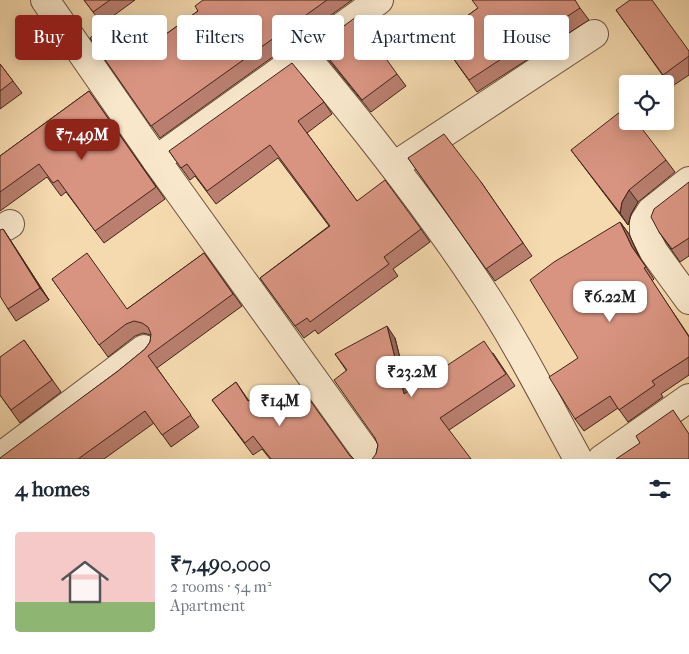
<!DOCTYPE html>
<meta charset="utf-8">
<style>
:root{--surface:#fff;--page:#f2f2f3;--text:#1f2937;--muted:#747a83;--line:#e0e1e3;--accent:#8f2418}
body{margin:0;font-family:"IM FELL French Canon",serif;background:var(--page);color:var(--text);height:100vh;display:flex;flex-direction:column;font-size:19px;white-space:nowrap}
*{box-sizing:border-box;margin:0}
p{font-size:16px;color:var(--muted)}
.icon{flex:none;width:28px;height:28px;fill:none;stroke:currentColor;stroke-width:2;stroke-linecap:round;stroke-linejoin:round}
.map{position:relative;height:459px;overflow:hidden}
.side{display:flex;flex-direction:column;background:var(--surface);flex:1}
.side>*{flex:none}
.guide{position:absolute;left:15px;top:15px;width:660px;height:45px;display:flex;gap:10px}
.fabs{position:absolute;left:619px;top:75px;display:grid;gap:10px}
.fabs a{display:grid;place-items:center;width:55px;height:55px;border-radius:5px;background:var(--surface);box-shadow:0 2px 12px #0003;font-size:25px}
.price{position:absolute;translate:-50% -42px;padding:0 11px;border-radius:10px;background:#fff;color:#222;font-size:16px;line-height:32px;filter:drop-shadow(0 1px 2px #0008)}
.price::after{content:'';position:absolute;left:50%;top:30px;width:15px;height:11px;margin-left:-8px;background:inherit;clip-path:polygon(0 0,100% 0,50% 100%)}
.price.active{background:var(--accent);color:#fff}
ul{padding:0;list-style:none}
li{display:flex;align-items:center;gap:15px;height:125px;padding:0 15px}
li+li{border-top:1px solid var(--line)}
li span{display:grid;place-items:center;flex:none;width:140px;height:100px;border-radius:5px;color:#555}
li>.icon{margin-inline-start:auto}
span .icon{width:60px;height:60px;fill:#fffc;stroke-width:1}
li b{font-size:21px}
h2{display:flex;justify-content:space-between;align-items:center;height:60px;padding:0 15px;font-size:21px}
.tag{padding:0 18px;border-radius:5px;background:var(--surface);box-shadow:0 2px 12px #0003;font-size:18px;line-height:45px}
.tag.active{background:var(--accent);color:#fff}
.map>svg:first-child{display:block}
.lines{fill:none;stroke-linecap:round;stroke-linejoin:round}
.minor-casing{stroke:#6e523e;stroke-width:30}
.minor{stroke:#f8e7cb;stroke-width:28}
.wall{fill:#ba7f6f;stroke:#412418}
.shaded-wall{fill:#97685a;stroke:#412418}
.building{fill:#d89481;stroke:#412418}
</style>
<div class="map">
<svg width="689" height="459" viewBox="0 0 689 459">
<rect width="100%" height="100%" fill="#f5daaf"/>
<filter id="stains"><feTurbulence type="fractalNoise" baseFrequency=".004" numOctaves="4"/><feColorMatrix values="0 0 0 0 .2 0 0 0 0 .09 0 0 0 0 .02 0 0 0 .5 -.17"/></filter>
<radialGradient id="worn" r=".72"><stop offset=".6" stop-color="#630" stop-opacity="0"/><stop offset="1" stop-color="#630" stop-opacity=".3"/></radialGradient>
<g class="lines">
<g class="minor-casing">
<g id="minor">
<polyline points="45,0 156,160"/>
<path d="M 304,55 C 366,129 425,204 478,284 C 516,340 546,401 578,459"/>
<polyline points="394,166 594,34"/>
<polyline points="689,181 651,211 644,222 644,233 654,252 689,300"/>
<polyline points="0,230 10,224"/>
<polyline points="0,457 144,349"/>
<polyline points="371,459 156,160 379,0"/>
<polyline points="602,459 689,398"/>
</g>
</g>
<use href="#minor" class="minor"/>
</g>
<g class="wall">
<polygon points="84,0 135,0 102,24"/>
<polygon points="203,0 352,0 160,138 90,38 144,50 198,11"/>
<polygon points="478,8 580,8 589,20 477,92 438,37"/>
<polygon points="616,10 689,51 689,75 671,87"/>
<polygon points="318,45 397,74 406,86 371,112 326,57"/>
<polygon points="0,64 22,93 0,109"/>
<polygon points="89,91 165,199 104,243 66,192 61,196 47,177 0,211 0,156"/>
<polygon points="324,102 332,114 307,133 357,201 421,229 430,242 393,269 398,276 318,334 315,330 304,338 260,278 329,226 278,158 216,204 195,176 190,180 169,151"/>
<polygon points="571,150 666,160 675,172 638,202 631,214 628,225"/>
<polygon points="408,158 481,182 532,256 495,281"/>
<polygon points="689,182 689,256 680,262 659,232"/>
<polygon points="620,222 629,234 640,258 654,279 652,281 689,336 689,375 661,394 663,397 628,422 618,408 584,431 575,419 578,358"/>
<polygon points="3,229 49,300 16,321 8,309"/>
<polygon points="204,253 242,306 157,368 199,427 171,447 154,423 104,459 0,459 118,371 145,349 150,342 151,335 143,333 135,336 108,357 52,279 127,309"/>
<polygon points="395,338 408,391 493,353 515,386 449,430 376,454 378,445 346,370 335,354"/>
<polygon points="24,340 61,392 20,423 0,395"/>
<polygon points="236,382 249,401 284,418 350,456 354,459 270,459 262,449 253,455 212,400"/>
</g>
<g class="shaded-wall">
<polygon points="629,190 638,202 631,214 628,225 620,213 622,202"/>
<polygon points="620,222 629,234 640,259 632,247"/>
<polygon points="3,229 11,241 49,300 40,288"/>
<polygon points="387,326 395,338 412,406 404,394"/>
</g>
<g class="building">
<polygon points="84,0 110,0 93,12"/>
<polygon points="203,0 327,0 151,126 90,38 116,16 144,50 198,11 195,6"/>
<polygon points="472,0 575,0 580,8 469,80 438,37 478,8"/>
<polygon points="630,0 652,0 689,51 689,56 663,75 616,10"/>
<polygon points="356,17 397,74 362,100 318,45"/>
<polygon points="292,63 324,102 298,121 357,201 385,180 421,229 384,257 389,264 310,322 307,318 295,326 260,278 330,226 270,145 207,191 187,164 181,168 169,151"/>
<polygon points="0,64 13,81 0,91"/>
<polygon points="89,91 156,187 95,231 58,180 53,183 39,164 0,192 0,156"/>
<polygon points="625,108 628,111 628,121 636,121 666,160 629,190 622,202 620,213 571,150"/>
<polygon points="444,134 481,182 523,243 486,269 408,158"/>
<polygon points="689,182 689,238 672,249 659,232 651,217 654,209"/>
<polygon points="620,222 632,247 646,267 644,268 689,337 689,357 652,381 655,385 619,410 610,396 575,419 549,377 578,358 530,280 554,262"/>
<polygon points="3,229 40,288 8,309 0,296 0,230"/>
<polygon points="87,253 127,309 204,253 233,294 148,356 191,415 162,435 145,411 78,459 0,459 0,458 118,371 145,349 150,342 151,334 148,327 142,323 134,321 126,324 99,345 52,279"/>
<polygon points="387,326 404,394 484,341 506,374 440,418 471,459 372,459 376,454 378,445 375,438 334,380 347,370 335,354"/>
<polygon points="24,340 52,380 11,410 0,395 0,357"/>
<polygon points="236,382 248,401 264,393 284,418 309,399 350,456 354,459 271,459 253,436 245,443 212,400"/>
<polygon points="673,410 689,434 689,459 616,459 640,443 636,436"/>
</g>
<rect width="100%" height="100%" filter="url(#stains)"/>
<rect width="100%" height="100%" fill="url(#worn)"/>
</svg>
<div class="fabs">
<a><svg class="icon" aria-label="locate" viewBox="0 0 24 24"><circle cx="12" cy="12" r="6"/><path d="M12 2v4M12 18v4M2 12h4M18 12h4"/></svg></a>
</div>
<b class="price active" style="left:82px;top:161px">₹7.49M</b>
<b class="price" style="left:610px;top:323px">₹6.22M</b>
<b class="price" style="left:412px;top:398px">₹23.2M</b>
<b class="price" style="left:280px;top:427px">₹14M</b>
<div class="guide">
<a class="tag active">Buy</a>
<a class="tag">Rent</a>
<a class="tag">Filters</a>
<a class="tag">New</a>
<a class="tag">Apartment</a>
<a class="tag">House</a>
</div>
</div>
<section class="side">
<h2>4 homes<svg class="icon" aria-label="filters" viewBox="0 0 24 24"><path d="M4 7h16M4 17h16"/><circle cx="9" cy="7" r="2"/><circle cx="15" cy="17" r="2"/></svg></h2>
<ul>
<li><span style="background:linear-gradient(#f6c9c9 70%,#8fb573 0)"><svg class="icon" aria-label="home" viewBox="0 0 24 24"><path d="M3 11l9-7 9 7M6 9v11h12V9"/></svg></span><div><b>₹7,490,000</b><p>2 rooms · 54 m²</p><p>Apartment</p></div><svg class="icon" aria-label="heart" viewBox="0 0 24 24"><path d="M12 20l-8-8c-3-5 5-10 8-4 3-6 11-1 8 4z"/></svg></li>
</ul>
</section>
